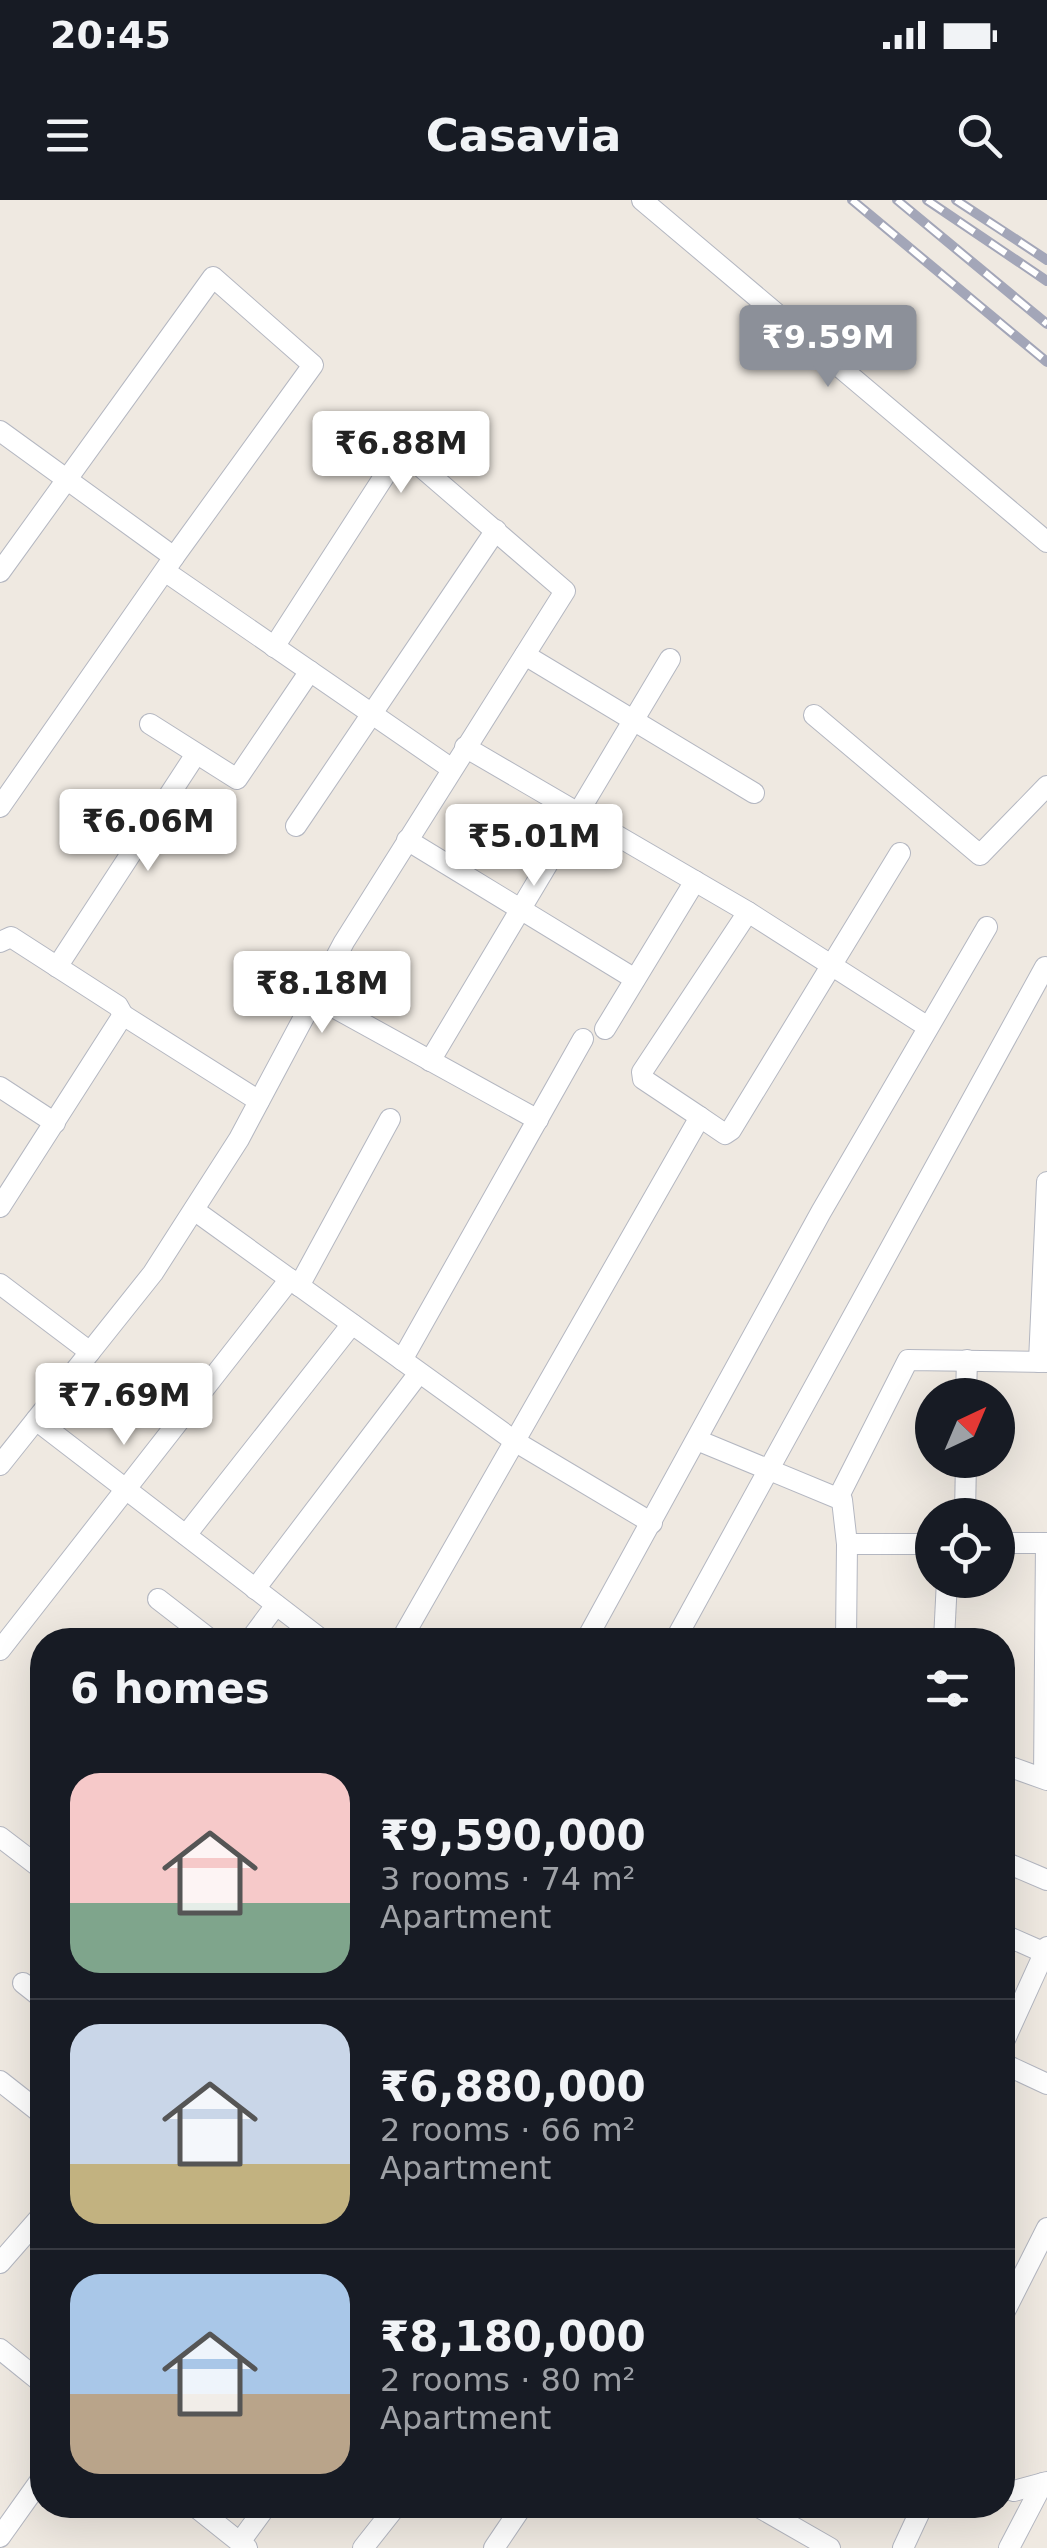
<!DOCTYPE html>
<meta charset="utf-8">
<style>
:root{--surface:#171b24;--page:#242831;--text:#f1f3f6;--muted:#9ea1a6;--line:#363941;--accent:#8c9099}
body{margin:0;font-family:"DejaVu Sans",sans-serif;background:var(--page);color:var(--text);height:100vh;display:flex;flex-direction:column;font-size:38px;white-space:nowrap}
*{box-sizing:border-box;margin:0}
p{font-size:32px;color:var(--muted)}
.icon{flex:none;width:55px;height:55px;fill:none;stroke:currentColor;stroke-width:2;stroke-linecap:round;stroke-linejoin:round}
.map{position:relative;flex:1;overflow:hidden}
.sheet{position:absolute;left:30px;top:1428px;width:985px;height:890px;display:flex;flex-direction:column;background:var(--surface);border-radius:40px;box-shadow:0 10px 40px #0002}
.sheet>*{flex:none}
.needle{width:65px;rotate:44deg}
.controls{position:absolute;left:915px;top:1178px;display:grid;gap:20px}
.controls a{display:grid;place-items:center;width:100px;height:100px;border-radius:50%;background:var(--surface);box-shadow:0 10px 40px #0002;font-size:50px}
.price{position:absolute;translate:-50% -85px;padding:0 22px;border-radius:10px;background:#fff;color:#222;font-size:32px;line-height:65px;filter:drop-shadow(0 2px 5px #0008)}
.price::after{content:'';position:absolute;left:50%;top:60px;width:30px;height:22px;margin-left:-15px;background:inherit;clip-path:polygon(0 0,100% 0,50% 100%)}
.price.active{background:var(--accent);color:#fff}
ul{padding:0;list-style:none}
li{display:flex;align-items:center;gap:30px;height:250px;padding:0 40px}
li+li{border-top:2px solid var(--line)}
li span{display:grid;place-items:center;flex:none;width:280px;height:200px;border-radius:30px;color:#555}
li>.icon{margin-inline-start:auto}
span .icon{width:120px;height:120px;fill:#fffc;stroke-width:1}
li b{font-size:42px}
h2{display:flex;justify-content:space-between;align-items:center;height:120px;padding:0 40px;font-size:42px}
.status{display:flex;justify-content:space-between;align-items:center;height:70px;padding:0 50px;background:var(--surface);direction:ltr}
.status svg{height:28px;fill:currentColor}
header{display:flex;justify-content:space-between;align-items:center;height:130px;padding:0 40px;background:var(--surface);font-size:45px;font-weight:600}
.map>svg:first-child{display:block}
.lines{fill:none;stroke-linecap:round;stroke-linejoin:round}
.minor-casing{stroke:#b4b7c1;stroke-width:22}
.minor{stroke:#fff;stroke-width:20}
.rail-casing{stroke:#a3a6b8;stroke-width:10}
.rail{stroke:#fff;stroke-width:6;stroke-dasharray:19;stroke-linecap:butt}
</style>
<div class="status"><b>20:45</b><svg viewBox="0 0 49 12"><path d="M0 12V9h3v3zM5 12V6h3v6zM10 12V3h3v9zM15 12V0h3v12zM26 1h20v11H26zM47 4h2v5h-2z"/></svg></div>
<header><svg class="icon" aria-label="menu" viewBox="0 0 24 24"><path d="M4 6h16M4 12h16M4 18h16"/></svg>Casavia<svg class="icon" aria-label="search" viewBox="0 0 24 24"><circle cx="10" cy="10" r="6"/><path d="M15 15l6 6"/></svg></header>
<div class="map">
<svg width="1047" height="2348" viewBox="0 0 1047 2348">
<rect width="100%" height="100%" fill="#efe9e1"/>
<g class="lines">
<g class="minor-casing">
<g id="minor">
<polyline points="642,0 1047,342"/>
<polyline points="0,231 174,357 0,607"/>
<polyline points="0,372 213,77 313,165 174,357"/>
<polyline points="166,372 452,569"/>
<polyline points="525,455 754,593"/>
<polyline points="814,515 980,655 1047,586"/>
<polyline points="150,524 237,579 310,471"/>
<polyline points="465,547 748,712 928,827"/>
<polyline points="296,626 496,330"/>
<polyline points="407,640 635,779"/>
<polyline points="0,742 11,737 118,806 123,815 0,1007"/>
<polyline points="57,767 196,554"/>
<polyline points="315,797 538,920"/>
<polyline points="123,815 259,901"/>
<polyline points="605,829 695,681"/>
<polyline points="430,861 670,459"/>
<polyline points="0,887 55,923"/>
<polyline points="700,917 643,879 642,872 748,712"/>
<polyline points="194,1010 516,1242 652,1323"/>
<polyline points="0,1084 90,1152"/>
<polyline points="299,1086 390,919"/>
<polyline points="402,1160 583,839"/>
<polyline points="1039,1162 1047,982"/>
<polyline points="966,1195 967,1160"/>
<polyline points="36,1220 322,1440"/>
<polyline points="697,1240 842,1300 847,1344 846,1440"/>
<polyline points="0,1265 153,1073 239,939 344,742 565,391 406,254 396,258 274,447"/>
<polyline points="838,1298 908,1160 1047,1162"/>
<polyline points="965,1315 966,1260"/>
<polyline points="186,1335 352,1124"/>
<polyline points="998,1343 1047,1343"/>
<polyline points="847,1344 932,1344"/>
<polyline points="255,1389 419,1173"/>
<polyline points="158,1399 211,1440"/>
<polyline points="250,1440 276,1405"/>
<polyline points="401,1440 700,917 725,934 731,930 900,653"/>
<polyline points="586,1440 821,1012 987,727"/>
<polyline points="675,1440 1045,767"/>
<polyline points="944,1440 947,1380"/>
<polyline points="0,1450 290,1079"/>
<polyline points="1002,1564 1047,1580"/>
<polyline points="1044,1578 1046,1343"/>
<polyline points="0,1637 42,1669"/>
<polyline points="1002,1661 1047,1680"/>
<polyline points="1002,1734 1045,1753"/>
<polyline points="23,1783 42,1798"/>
<polyline points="1002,1846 1047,1747"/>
<polyline points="1002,1863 1047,1884"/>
<polyline points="0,1881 42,1914"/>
<polyline points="0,2063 42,2015"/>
<polyline points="1002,2117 1047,2028"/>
<polyline points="0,2149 42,2183"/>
<polyline points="1002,2287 1014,2291 1047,2282"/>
<polyline points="193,2305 247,2348"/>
<polyline points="755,2305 830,2348"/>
<polyline points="0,2337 42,2278"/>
<polyline points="240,2342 267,2305"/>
<polyline points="363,2348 397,2305"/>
<polyline points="494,2348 523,2305"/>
<polyline points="903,2348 923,2305"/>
<polyline points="1009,2348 1043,2283"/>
</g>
</g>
<use href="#minor" class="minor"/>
<g class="rail-casing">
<g id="rail">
<polyline points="852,0 1047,162"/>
<polyline points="897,0 1047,124"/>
<polyline points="927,0 1047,81"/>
<polyline points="956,0 1047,60"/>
</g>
</g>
<use href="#rail" class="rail"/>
</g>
</svg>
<div class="controls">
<a><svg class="needle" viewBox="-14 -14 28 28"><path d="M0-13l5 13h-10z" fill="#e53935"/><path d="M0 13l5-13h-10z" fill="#9ea1a6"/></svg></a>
<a><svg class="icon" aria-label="locate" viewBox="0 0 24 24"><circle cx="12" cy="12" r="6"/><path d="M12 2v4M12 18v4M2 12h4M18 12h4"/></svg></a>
</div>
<b class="price active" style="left:828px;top:190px">₹9.59M</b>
<b class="price" style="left:401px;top:296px">₹6.88M</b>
<b class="price" style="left:148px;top:674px">₹6.06M</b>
<b class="price" style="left:534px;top:689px">₹5.01M</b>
<b class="price" style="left:322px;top:836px">₹8.18M</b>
<b class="price" style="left:124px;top:1248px">₹7.69M</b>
<section class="sheet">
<h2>6 homes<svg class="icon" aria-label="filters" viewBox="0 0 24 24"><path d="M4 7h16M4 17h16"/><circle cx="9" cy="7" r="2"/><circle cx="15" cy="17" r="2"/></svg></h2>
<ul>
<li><span style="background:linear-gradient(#f6c9c9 65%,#7fa58c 0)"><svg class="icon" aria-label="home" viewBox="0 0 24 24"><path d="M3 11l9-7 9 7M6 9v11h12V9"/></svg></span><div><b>₹9,590,000</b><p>3 rooms · 74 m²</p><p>Apartment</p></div></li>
<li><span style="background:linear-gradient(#c9d6e8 70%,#c2b280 0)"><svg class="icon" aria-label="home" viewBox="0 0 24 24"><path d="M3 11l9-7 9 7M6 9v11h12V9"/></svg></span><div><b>₹6,880,000</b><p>2 rooms · 66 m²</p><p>Apartment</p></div></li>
<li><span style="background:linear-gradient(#a9c7e8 60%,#b9a48a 0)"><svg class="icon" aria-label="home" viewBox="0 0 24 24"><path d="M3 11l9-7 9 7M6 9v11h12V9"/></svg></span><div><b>₹8,180,000</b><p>2 rooms · 80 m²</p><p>Apartment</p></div></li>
</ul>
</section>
</div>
